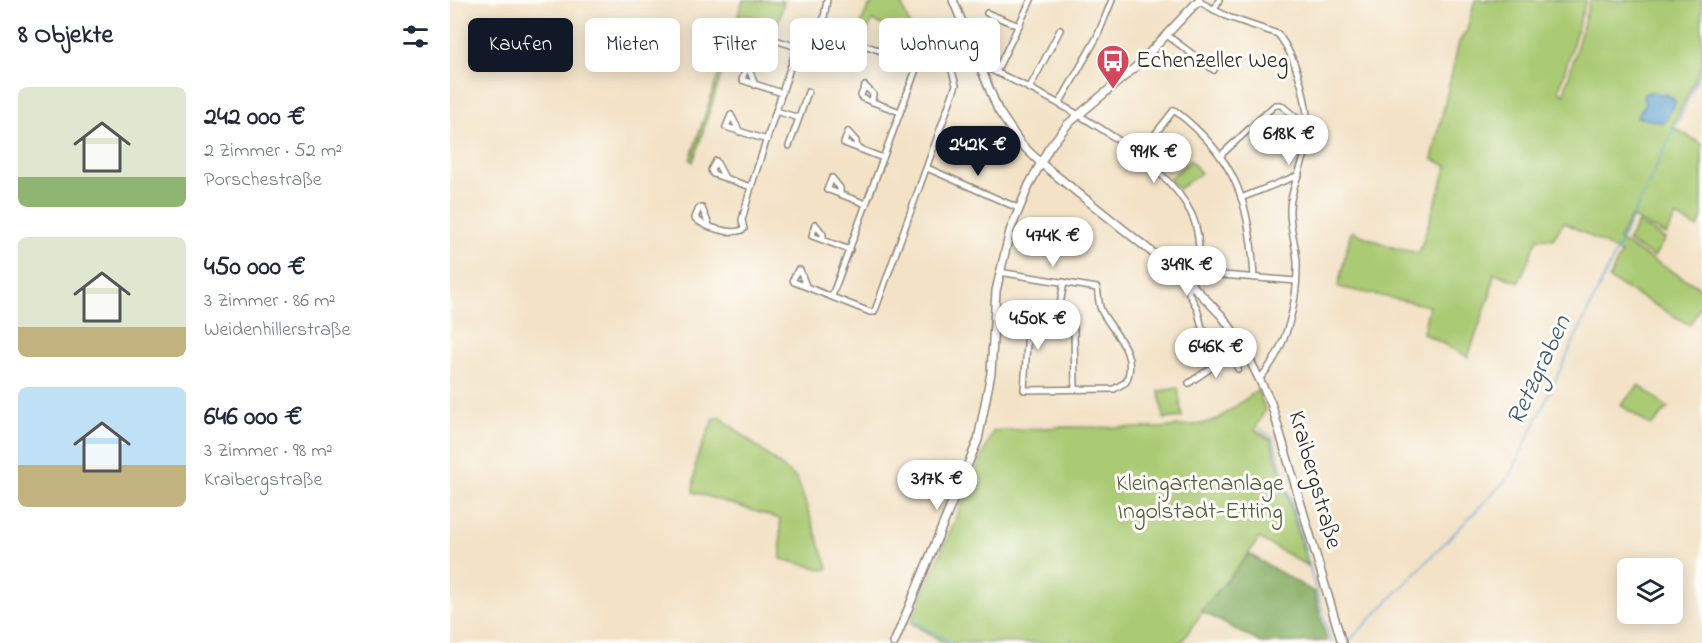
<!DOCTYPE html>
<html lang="de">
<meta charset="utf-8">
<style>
:root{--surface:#fff;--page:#f2f2f3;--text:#1f2937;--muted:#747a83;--accent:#111827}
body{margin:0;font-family:"Indie Flower",sans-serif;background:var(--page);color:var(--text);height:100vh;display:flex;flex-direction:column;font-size:22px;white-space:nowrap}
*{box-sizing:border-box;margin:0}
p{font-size:20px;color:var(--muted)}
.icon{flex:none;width:33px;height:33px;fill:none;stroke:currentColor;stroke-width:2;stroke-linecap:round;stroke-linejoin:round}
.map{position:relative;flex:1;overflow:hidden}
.details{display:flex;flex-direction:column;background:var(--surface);width:450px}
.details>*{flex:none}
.top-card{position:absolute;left:18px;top:18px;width:570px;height:54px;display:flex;gap:12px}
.buttons{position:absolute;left:1167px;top:558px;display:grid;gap:12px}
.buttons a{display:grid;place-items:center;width:66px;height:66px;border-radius:9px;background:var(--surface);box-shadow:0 3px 15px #0003;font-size:30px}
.price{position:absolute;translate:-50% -51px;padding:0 14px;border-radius:21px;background:#fff;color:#222;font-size:20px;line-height:39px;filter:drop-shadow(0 2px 3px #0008)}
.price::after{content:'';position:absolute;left:50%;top:36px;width:18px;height:14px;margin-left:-9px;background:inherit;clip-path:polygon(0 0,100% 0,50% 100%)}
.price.active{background:var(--accent);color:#fff}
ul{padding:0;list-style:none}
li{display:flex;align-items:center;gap:18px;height:150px;padding:0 18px}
li span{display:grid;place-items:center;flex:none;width:168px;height:120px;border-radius:9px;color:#555}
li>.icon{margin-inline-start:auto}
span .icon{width:72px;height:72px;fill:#fffc;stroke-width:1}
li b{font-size:26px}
h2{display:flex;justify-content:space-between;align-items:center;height:72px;padding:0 18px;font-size:26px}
.pill{padding:0 21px;border-radius:9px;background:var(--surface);box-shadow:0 3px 15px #0003;font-size:21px;line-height:54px}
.pill.active{background:var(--accent);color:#fff}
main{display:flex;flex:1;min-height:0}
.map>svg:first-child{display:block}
.green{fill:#aaca73;stroke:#6a7a4f;stroke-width:1.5;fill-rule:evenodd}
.forest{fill:#87ae65;stroke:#596c48;stroke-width:1.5}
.water{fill:#5ea0d2;stroke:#44667e;stroke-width:1.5}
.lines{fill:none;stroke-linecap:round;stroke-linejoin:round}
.stream{stroke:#5ea0d2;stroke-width:1.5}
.street-casing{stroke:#8f8678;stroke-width:8}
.secondary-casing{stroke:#8f8678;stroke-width:10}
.street{stroke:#fff;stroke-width:5}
.secondary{stroke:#fff;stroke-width:7}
.labels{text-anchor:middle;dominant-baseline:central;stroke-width:6;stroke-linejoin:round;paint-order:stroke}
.poi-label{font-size:24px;fill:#2b2b2b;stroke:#fdfcf7;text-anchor:start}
.street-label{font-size:24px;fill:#2b2b2b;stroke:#fdfcf7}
.park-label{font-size:24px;fill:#515b41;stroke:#fdfcf7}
.water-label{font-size:26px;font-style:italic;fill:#3f5a6e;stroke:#fdfcf7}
</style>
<main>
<section class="details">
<h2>8 Objekte<svg class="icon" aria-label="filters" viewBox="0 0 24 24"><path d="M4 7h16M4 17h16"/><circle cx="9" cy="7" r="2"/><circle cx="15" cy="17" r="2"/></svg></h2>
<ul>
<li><span style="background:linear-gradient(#dfe7d0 75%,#8fb573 0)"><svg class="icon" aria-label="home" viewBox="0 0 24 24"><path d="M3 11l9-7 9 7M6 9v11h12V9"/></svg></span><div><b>242 000 €</b><p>2 Zimmer · 52 m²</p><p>Porschestraße</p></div></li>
<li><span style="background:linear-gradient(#dfe7d0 75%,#c2b280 0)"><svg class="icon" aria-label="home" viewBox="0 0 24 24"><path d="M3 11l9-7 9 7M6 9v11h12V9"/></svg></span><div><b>450 000 €</b><p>3 Zimmer · 86 m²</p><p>Weidenhillerstraße</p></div></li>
<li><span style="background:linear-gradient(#bfe0f5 65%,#c2b280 0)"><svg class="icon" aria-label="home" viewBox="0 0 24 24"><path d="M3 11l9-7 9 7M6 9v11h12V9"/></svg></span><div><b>646 000 €</b><p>3 Zimmer · 98 m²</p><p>Kraibergstraße</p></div></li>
</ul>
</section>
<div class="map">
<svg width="1252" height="643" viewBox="0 0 1252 643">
<rect width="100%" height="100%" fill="#fdfcf7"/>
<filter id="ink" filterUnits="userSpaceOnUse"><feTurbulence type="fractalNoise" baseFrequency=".0167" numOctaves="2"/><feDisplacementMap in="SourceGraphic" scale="12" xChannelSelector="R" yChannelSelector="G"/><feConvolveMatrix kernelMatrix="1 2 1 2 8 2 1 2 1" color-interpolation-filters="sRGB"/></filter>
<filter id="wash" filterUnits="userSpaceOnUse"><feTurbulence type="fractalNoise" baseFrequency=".008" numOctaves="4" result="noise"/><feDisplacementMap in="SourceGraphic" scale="24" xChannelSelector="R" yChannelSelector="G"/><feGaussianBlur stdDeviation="1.35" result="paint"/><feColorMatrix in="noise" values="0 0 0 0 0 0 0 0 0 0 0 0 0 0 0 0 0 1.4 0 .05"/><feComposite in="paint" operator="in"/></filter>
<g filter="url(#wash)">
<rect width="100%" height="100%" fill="#f3e2c6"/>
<g class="green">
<polygon points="293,0 334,1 326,32 321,31 315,20 291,14 243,162 240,160"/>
<polygon points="426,0 450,0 464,37 422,21 414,39 406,36 417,9"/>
<path d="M 1025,0 L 1136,0 L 1109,90 L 1114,94 L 1140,0 L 1252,0 L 1252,65 L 1222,127 L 1252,144 L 1252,218 L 1248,228 L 1226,216 L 1216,235 L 1181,217 L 1169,240 L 1252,289 L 1252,303 L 1240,325 L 1159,279 L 1171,253 L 1114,222 L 1103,239 L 1088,238 L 1069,282 L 1044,273 L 1040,295 L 1018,357 L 973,333 L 979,306 L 888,287 L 901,231 L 941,247 L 969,253 L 997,166 L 982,159 L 1009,42 L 1017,30 ZM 1197,92 L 1224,106 L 1214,123 L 1187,117 L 1195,104 L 1193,98 Z"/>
<polygon points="740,160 751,173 728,189 719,179"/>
<polygon points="1188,223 1215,239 1204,257 1177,241"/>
<polygon points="1189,385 1218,408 1201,426 1171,405"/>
<polygon points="728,388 732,417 714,419 709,391"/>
<path d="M 808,390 L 815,410 L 805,430 L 821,440 L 858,566 L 809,538 C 786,575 754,606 731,643 L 625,643 L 621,640 L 619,643 L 494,643 L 461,623 L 543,431 L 611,427 L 710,428 L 751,424 L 768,419 Z"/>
<polygon points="269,416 347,479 378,568 375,570 331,559 330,519 243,492 246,460 263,420"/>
</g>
<polygon class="forest" points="799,554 864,592 877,641 811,643 751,611"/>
<polygon class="water" points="1200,92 1219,95 1226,102 1214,123 1187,117 1195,104 1193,95"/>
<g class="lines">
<g class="stream">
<polyline points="810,429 823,438 881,643"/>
<polyline points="465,622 501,643"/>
<polyline points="897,643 1060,476 1252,70"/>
</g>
</g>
</g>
<g filter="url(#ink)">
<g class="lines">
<g class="street-casing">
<g id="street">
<path d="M 748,1 L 778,17 L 828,34 C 849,61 863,117 856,151 C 851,169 841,189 840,208 C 839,226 846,244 847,262 C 848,301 837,348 811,377"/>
<polyline points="764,10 769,0"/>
<polyline points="537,13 569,26"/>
<polyline points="372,29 377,0"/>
<polyline points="718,36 764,70"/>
<polyline points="320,38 313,22 311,22 307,34 347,47"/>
<path d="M 530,68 L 537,68 C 596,95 712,153 741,213 C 749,229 749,249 750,267 L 738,281 L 739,294 L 747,308 L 752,328 L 779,352 L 788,369"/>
<polyline points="546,72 581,0"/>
<polyline points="305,85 299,69 296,68 292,80 332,93"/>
<polyline points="579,89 610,30"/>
<polyline points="422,102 423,94 415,86 411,95 412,98 450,112"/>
<polyline points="609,104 647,37 662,0"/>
<polyline points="326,111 349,118 358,92"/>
<polyline points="290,132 281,115 276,127 317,140"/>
<polyline points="339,146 349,118"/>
<polyline points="407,148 406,141 398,132 394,143 433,158"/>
<polyline points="771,155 825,105 831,105 850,121 858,120"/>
<path d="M 688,156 L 724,110 C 786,157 800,202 804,278"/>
<polyline points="477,168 568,208"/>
<polyline points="275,178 266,161 261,170 263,174 301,187"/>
<polyline points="390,194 390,188 382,178 377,190 379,190 416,204"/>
<polyline points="791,198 849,175"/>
<path d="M 259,225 L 252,208 L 249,208 L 245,218 C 253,227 283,236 294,229 L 292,220 L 301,187 L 347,47 L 354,27 L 357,25 L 477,67 L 500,64 L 523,52"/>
<polyline points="373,240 373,234 365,224 362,236 400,250"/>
<path d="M 549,272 L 647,288 C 649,296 648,305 652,312 C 664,334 689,354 676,382 L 664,389 L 574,390 L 578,328 L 583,324 L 607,322"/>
<polyline points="747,273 846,281"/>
<polyline points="614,282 607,322 618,322 624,328 625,389"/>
<polyline points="356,286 350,270 348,270 343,279 344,282 420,312 424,312 426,308 506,85 500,64"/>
<polyline points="382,296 468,64"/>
<polyline points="739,383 780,355"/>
</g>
</g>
<g class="secondary-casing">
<g id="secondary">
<polyline points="503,0 548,110 571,144 593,165 738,281 772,316 792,344 821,403 892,643"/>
<polyline points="444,643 528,440 541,373 546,291 560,231 579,185 599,148 618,124 688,65 749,0"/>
</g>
</g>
<use href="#street" class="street"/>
<use href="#secondary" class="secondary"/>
</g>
</g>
<defs>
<g id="bus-pin" transform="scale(1.725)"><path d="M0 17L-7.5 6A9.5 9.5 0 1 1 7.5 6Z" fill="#d1495b" stroke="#fdfcf7"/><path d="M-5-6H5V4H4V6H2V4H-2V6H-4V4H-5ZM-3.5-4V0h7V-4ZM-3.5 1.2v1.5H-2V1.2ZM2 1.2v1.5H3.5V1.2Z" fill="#fff"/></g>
</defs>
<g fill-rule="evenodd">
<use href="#bus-pin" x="663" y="61"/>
</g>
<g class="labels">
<g class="poi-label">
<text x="686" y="61">Echenzeller Weg</text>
</g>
<g class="street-label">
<text transform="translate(864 480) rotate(74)">Kraibergstraße</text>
</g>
<g class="park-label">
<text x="750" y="484">Kleingartenanlage<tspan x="750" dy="28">Ingolstadt-Etting</tspan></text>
</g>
<g class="water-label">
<text transform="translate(1090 371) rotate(-65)">Retzgraben</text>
</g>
</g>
</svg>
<div class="buttons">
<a><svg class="icon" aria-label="layers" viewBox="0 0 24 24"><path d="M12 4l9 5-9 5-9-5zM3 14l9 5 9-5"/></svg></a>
</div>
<b class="price" style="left:839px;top:166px">618K €</b>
<b class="price active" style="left:528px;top:177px">242K €</b>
<b class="price" style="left:704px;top:184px">991K €</b>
<b class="price" style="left:603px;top:268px">474K €</b>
<b class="price" style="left:737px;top:297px">349K €</b>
<b class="price" style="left:588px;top:351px">450K €</b>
<b class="price" style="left:766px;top:379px">646K €</b>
<b class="price" style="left:487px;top:511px">317K €</b>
<div class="top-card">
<a class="pill active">Kaufen</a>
<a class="pill">Mieten</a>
<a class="pill">Filter</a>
<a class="pill">Neu</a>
<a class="pill">Wohnung</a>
</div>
</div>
</main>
